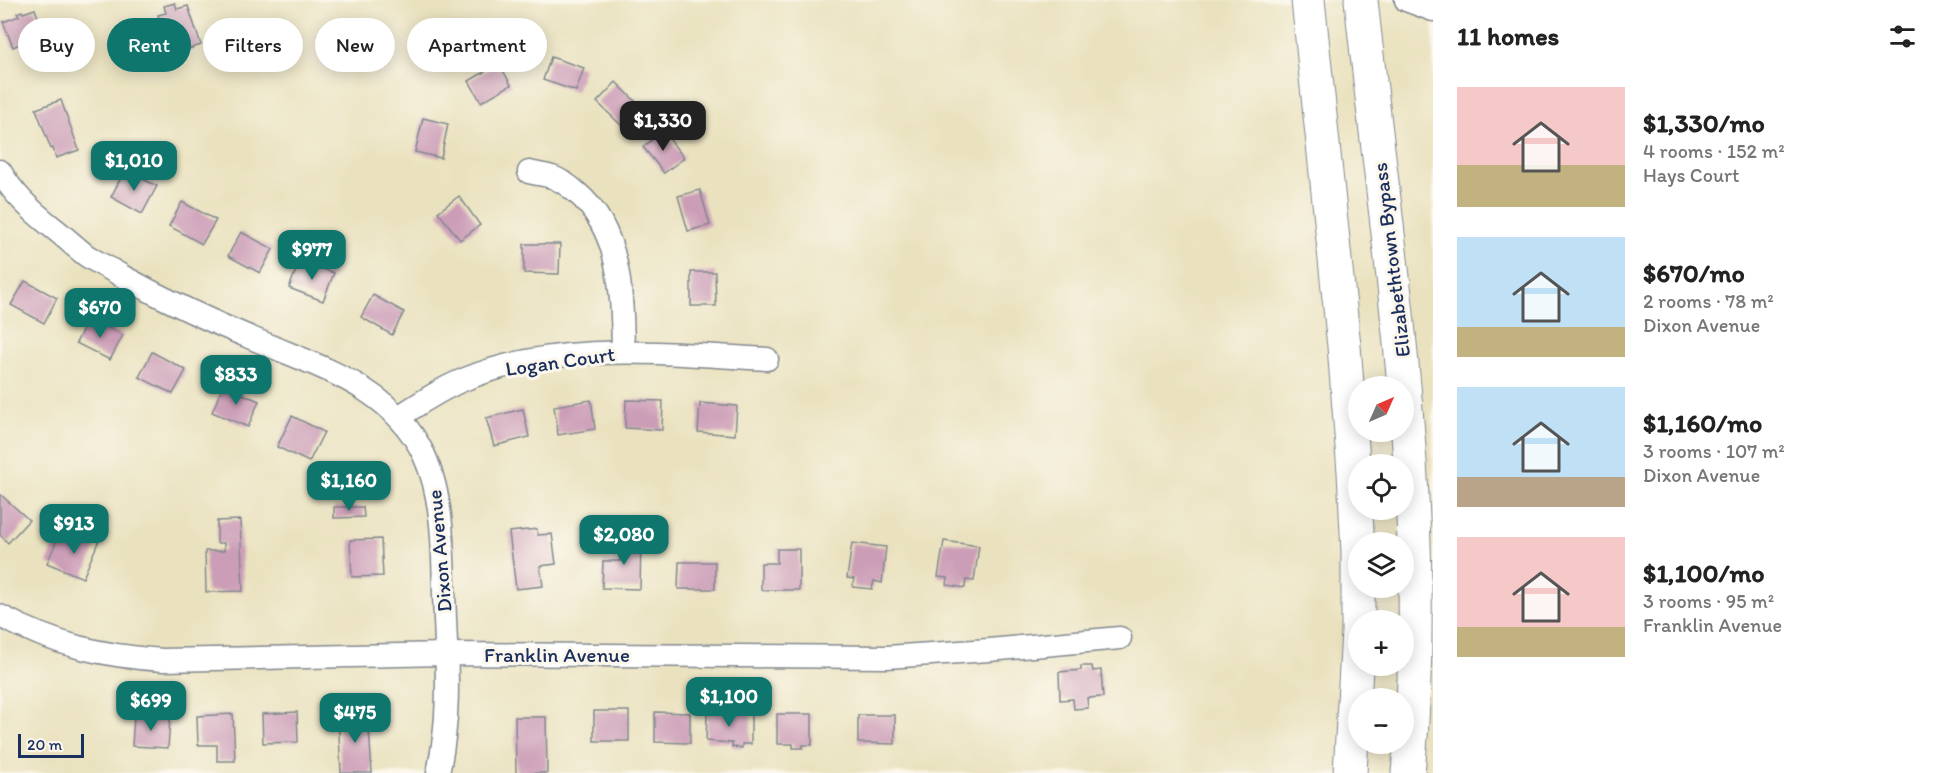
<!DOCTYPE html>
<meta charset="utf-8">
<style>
:root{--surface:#fff;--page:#f2f2f2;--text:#222;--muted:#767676;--accent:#0f766e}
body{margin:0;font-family:Itim,sans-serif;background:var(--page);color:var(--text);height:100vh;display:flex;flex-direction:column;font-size:22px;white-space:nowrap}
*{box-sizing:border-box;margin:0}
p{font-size:20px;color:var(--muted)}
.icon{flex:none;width:33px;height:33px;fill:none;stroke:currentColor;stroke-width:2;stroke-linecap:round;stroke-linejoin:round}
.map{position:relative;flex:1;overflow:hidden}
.panel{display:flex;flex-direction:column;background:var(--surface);width:510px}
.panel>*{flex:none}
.banner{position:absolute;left:18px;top:18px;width:570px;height:54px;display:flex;gap:12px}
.needle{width:39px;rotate:45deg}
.buttons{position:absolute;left:1348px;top:376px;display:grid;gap:12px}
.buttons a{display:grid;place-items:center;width:66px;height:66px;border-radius:50%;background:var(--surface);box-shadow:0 3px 15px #0003;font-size:30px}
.scale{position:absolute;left:18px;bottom:15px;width:66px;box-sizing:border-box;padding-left:6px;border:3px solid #1b2f5e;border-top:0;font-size:16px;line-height:21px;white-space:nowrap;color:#1b2f5e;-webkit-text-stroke:4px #fbf7ec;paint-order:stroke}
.price{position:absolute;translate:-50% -51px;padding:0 14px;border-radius:12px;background:var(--accent);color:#fff;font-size:20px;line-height:39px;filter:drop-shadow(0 2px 3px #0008)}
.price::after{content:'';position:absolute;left:50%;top:36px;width:18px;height:14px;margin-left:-9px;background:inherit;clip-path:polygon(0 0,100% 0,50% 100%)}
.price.selected{background:#222;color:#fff}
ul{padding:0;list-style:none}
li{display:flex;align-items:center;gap:18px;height:150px;padding:0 24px}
li span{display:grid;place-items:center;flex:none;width:168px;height:120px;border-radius:0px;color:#555}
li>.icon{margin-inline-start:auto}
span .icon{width:72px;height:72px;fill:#fffc;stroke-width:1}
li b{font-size:26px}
h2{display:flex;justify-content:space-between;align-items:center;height:72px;padding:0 24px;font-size:26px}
.chip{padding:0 21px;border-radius:27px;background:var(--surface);box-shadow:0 3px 15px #0003;font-size:21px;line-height:54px}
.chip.selected{background:var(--accent);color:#fff}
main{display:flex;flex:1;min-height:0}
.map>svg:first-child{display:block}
.building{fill:#cc9db7}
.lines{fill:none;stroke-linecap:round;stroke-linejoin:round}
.minor-casing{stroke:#82888e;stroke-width:25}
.trunk-casing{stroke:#82888e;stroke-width:35}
.minor{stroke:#fff;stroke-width:22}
.trunk{stroke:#fff;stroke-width:33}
.labels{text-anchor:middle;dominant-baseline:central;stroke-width:6;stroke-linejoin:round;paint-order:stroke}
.street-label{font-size:21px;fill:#1b2f5e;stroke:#fbf7ec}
</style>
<main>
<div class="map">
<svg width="1433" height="773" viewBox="0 0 1433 773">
<rect width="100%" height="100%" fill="#fbf7ec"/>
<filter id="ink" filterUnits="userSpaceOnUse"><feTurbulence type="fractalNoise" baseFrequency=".0167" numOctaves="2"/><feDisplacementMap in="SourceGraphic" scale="12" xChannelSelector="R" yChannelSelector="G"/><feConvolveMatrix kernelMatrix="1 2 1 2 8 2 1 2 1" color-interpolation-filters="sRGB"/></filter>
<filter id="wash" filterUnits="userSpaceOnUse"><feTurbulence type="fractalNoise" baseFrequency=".008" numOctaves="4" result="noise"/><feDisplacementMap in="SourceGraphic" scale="24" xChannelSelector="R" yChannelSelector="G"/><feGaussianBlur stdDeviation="1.35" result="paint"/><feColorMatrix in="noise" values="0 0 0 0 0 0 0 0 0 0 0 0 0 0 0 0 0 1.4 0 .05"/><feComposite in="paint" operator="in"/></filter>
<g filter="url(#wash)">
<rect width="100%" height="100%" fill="#eae2bf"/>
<g id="blocks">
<g class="building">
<polygon points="175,3 177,9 188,6 201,45 171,55 158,15 166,13 164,6"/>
<polygon points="35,9 44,34 13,47 3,22 19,16 17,13 22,11 23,13"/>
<polygon points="551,57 584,68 576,91 543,80"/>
<polygon points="499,63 511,85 481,102 469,81"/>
<polygon points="616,82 642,108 623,127 597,102"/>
<polygon points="61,100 79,150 56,158 53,148 51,149 36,109"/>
<polygon points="423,118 448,124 441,158 415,152"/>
<polygon points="663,131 684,158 664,173 643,147"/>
<polygon points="125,170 157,186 142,214 111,197"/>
<polygon points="700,190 710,225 688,231 678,196"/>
<polygon points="459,196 480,225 460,240 438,212"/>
<polygon points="182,202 216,220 202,244 169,226"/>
<polygon points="241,232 273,249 260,273 228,256"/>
<polygon points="524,244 560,244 559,274 524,273"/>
<polygon points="300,260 334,273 323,301 289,288"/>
<polygon points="691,272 715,272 716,306 691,306"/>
<polygon points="25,281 57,298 44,323 11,305"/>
<polygon points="373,295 404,312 392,335 361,317"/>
<polygon points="89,318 123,335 110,360 76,343"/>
<polygon points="152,352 186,370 173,394 139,377"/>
<polygon points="223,386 259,401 248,427 212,412"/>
<polygon points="591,400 595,429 558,435 554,406"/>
<polygon points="626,400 663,401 662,430 625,428"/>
<polygon points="700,403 737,406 735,435 698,432"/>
<polygon points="523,409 529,437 494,446 486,418"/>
<polygon points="292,416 324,432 309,462 277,447"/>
<polygon points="0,494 29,520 8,543 0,535"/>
<polygon points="334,507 363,507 364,517 334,518"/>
<polygon points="240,520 243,591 206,592 205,551 224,551 224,543 217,543 217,521"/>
<polygon points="537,529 538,535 552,534 556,564 540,566 543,586 516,589 509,532"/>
<polygon points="79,532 99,540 83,578 47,563 58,538 74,544"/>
<polygon points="620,536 641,537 640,589 602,588 603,561 620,561"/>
<polygon points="381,539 383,576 352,577 350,540"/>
<polygon points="944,541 979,546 974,581 966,580 965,588 947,585 948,578 938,577"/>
<polygon points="852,543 886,547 882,583 874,581 872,589 853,587 854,579 847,578"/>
<polygon points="777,549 799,549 799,590 761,590 761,563 777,563"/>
<polygon points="679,562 715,562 715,589 678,589"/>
<polygon points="1081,666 1092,666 1093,671 1101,670 1103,697 1087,698 1088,708 1074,709 1073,699 1060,700 1059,672 1081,670"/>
<rect x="594" y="711" width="35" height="30"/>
<polygon points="297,712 298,742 263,743 262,714"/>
<polygon points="655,712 690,713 690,743 655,742"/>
<polygon points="715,712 751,713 751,744 742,744 742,748 732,747 732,743 706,741 707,714 716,714"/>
<polygon points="233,714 235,761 217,761 217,745 198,745 197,716"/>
<polygon points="368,714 372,773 341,773 338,716"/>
<polygon points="777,714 812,714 812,745 803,745 803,748 793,748 793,744 777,744"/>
<polygon points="858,715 895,715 895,744 858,743"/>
<polygon points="134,716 170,718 168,748 132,746"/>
<polygon points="515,717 546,717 547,773 516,773"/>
</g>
</g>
</g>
<g filter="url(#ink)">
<use href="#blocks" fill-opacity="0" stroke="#82888e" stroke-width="1.5"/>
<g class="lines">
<g class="minor-casing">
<g id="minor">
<polyline points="1406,0 1433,10"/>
<path d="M 0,171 C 13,194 32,211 52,227 C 64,236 75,247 87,256 C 98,263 111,269 122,276 C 167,301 214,323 261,342 C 324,369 392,388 424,455 C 443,496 443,548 444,593 C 446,656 452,711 438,773"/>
<path d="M 529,172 C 537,174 545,175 552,177 C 561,180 569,186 576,192 C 622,230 622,297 623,352"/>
<path d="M 400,416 C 420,403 441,389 463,380 C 559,340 666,354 767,359"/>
<path d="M 0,616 C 56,645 101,656 163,660 L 446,654 L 887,657 L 989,650 L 1120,638"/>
</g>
</g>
<g class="trunk-casing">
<g id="trunk">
<polyline points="1308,0 1344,346 1354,472 1358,552 1358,632 1350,773"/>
<path d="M 1361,0 C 1388,256 1433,515 1408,773"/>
</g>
</g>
<use href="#minor" class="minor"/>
<use href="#trunk" class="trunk"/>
</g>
</g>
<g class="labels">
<g class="street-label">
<text transform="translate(1391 260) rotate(-97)">Elizabethtown Bypass</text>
<text transform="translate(560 361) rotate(-8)">Logan Court</text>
<text transform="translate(439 551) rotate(-95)">Dixon Avenue</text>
<text x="557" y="654">Franklin Avenue</text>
</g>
</g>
</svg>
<div class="buttons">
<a><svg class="needle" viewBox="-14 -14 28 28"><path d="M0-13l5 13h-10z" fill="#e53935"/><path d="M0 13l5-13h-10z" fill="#767676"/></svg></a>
<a><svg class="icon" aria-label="locate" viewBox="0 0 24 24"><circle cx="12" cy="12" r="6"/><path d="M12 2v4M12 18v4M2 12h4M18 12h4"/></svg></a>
<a><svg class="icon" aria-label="layers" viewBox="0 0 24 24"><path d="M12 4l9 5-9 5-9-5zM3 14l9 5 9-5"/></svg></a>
<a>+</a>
<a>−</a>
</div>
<div class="scale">20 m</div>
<b class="price selected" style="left:663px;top:152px">$1,330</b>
<b class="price" style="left:134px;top:192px">$1,010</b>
<b class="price" style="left:312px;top:281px">$977</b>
<b class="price" style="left:100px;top:339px">$670</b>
<b class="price" style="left:236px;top:406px">$833</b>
<b class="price" style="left:349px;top:512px">$1,160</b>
<b class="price" style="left:74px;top:555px">$913</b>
<b class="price" style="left:624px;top:566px">$2,080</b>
<b class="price" style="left:729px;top:728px">$1,100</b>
<b class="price" style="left:151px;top:732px">$699</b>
<b class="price" style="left:355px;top:744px">$475</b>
<div class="banner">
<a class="chip">Buy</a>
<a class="chip selected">Rent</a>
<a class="chip">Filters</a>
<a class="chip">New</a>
<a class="chip">Apartment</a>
</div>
</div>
<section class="panel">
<h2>11 homes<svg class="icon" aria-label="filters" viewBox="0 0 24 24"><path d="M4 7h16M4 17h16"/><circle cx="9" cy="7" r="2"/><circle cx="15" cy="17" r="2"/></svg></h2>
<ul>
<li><span style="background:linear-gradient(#f6c9c9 65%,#c2b280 0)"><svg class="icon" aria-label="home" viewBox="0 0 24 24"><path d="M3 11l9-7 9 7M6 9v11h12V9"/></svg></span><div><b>$1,330/mo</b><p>4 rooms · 152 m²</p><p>Hays Court</p></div></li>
<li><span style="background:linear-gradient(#bfe0f5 75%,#c2b280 0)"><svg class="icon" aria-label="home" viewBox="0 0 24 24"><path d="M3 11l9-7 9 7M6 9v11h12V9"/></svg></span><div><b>$670/mo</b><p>2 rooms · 78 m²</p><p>Dixon Avenue</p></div></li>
<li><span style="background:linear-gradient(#bfe0f5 75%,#b9a48a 0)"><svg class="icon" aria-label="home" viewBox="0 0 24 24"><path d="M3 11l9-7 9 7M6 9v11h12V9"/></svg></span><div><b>$1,160/mo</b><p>3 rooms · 107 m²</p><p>Dixon Avenue</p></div></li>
<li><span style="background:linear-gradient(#f6c9c9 75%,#c2b280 0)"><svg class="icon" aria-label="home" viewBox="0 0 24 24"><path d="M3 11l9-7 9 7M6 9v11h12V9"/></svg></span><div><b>$1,100/mo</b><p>3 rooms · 95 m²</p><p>Franklin Avenue</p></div></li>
</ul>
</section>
</main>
